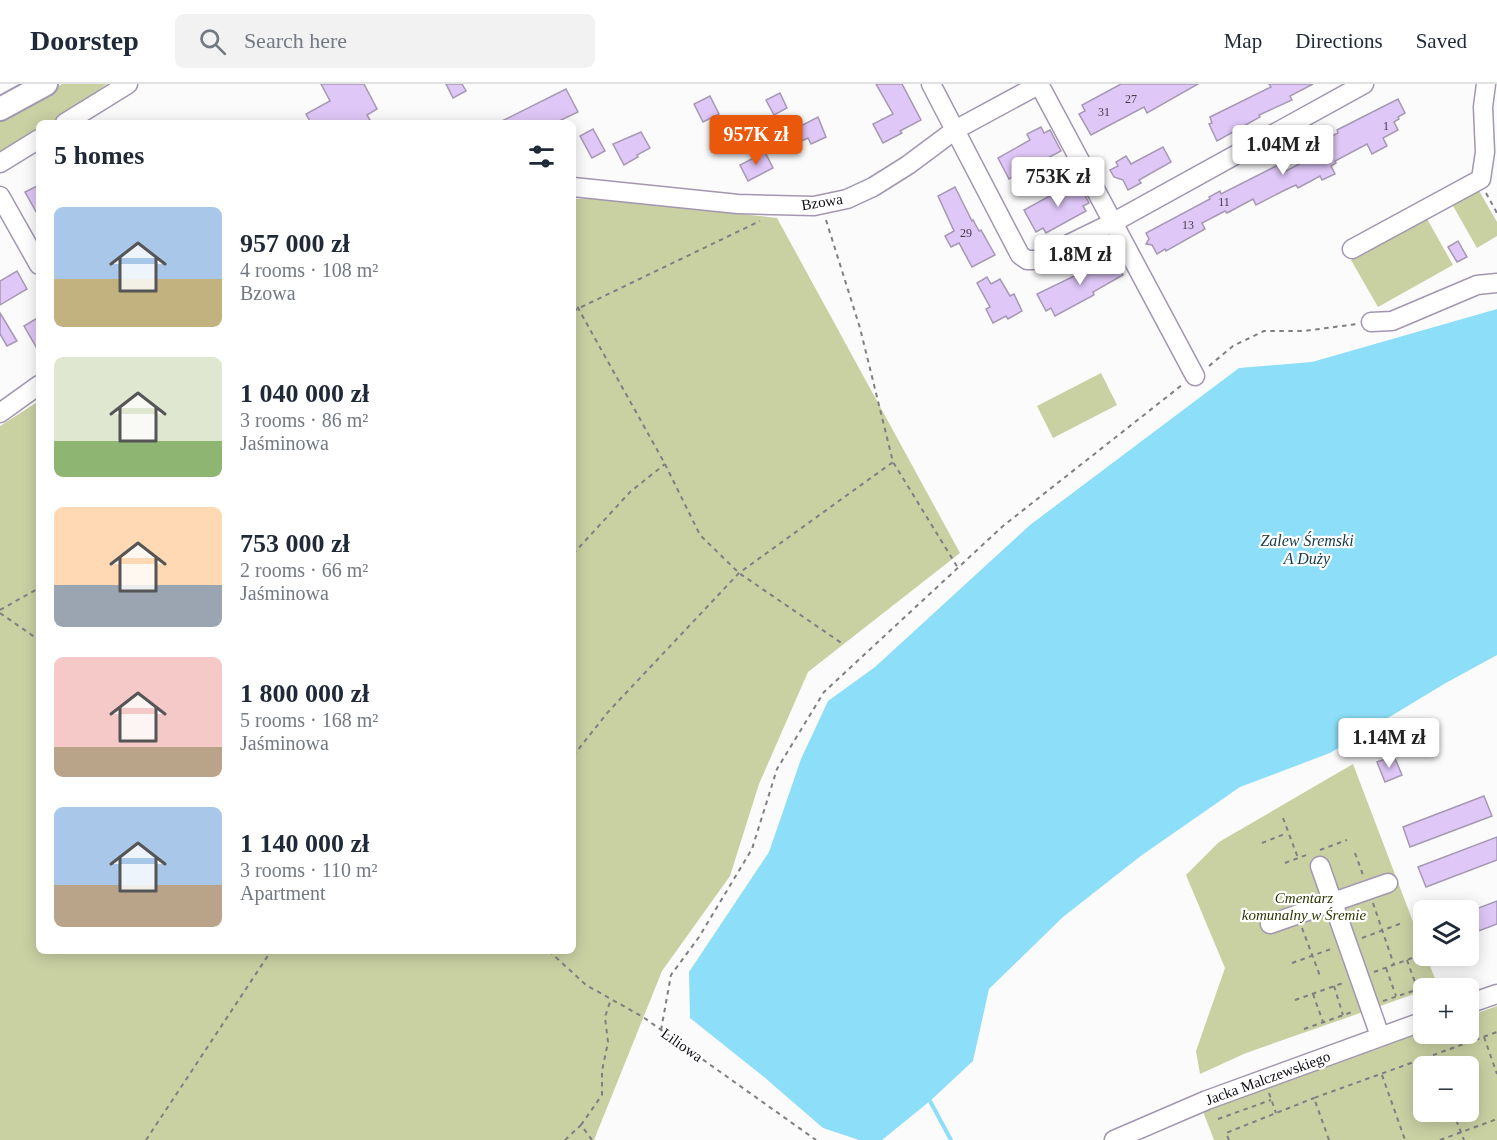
<!DOCTYPE html>
<meta charset="utf-8">
<style>
:root{--surface:#fff;--page:#f2f2f3;--text:#1f2937;--muted:#747a83;--line:#e0e1e3;--accent:#ea580c}
body{margin:0;font-family:Georgia,serif;background:var(--page);color:var(--text);height:100vh;display:flex;flex-direction:column;font-size:22px;white-space:nowrap}
*{box-sizing:border-box;margin:0}
p{font-size:20px;color:var(--muted)}
.icon{flex:none;width:33px;height:33px;fill:none;stroke:currentColor;stroke-width:2;stroke-linecap:round;stroke-linejoin:round}
.map{position:relative;flex:1;overflow:hidden}
.side{position:absolute;left:36px;top:36px;width:540px;height:834px;display:flex;flex-direction:column;background:var(--surface);border-radius:9px;box-shadow:0 3px 15px #0003}
.side>*{flex:none}
.tools{position:absolute;left:1413px;top:816px;display:grid;gap:12px}
.tools a{display:grid;place-items:center;width:66px;height:66px;border-radius:9px;background:var(--surface);box-shadow:0 3px 15px #0003;font-size:30px}
.price{position:absolute;translate:-50% -51px;padding:0 14px;border-radius:6px;background:#fff;color:#222;font-size:20px;line-height:39px;filter:drop-shadow(0 2px 3px #0008)}
.price::after{content:'';position:absolute;left:50%;top:36px;width:18px;height:14px;margin-left:-9px;background:inherit;clip-path:polygon(0 0,100% 0,50% 100%)}
.price.on{background:var(--accent);color:#fff}
ul{padding:0;list-style:none}
li{display:flex;align-items:center;gap:18px;height:150px;padding:0 18px}
li span{display:grid;place-items:center;flex:none;width:168px;height:120px;border-radius:9px;color:#555}
li>.icon{margin-inline-start:auto}
span .icon{width:72px;height:72px;fill:#fffc;stroke-width:1}
li b{font-size:26px}
h2{display:flex;justify-content:space-between;align-items:center;height:72px;padding:0 18px;font-size:26px}
header{display:flex;align-items:center;gap:36px;box-sizing:border-box;height:84px;padding:0 30px;background:var(--surface);border-bottom:2px solid var(--line)}
header strong{font-size:28px}
nav{display:flex;gap:33px;margin-inline-start:auto;font-size:21px}
.search{width:420px;height:54px;background:var(--page);display:flex;align-items:center;gap:15px;box-sizing:border-box;padding:0 21px;border-radius:9px;color:var(--muted);font-size:22px}
.map>svg:first-child{display:block}
.green{fill:#c9d1a3;fill-rule:evenodd}
.water{fill:#8ddef9}
.lines{fill:none;stroke-linecap:round;stroke-linejoin:round}
.stream{stroke:#8ddef9;stroke-width:4}
.building{fill:#dfc7f7;stroke:#a698b3;stroke-width:1.5}
.minor-casing{stroke:#a396b1;stroke-width:21}
.major-casing{stroke:#a396b1;stroke-width:26}
.path{stroke:#807e83;stroke-width:2;stroke-dasharray:4.5 4.5;stroke-linecap:butt}
.minor{stroke:#fff;stroke-width:18}
.major{stroke:#fff;stroke-width:22}
.labels{text-anchor:middle;dominant-baseline:central;stroke-width:4.5;stroke-linejoin:round;paint-order:stroke}
.number-label{font-size:12px;fill:#443b4e}
.street-label{font-size:15px;fill:#100c15;stroke:#fff}
.park-label{font-size:15px;font-style:italic;fill:#2f3500;stroke:#fff}
.water-label{font-size:16px;font-style:italic;fill:#153b46;stroke:#fff}
</style>
<header>
<strong>Doorstep</strong>
<div class="search"><svg class="icon" aria-label="search" viewBox="0 0 24 24"><circle cx="10" cy="10" r="6"/><path d="M15 15l6 6"/></svg>Search here</div>
<nav><a>Map</a><a>Directions</a><a>Saved</a></nav>
</header>
<div class="map">
<svg width="1497" height="1056" viewBox="0 0 1497 1056">
<rect width="100%" height="100%" fill="#fbfbfb"/>
<g class="green">
<polygon points="62,0 107,0 52,39 39,39 39,48 0,72 0,34"/>
<polygon points="1478,105 1497,138 1497,152 1477,164 1452,120"/>
<polygon points="611,114 642,119 777,134 960,469 808,588 759,700 730,792 662,887 594,1056 0,1056 0,342 39,317 39,867 573,867 573,115"/>
<polygon points="1426,133 1453,181 1378,223 1351,176"/>
<polygon points="1101,289 1117,321 1053,354 1037,322"/>
<polygon points="1353,680 1423,864 1424,872 1426,872 1438,902 1424,904 1423,907 1246,969 1200,990 1196,967 1225,884 1186,791 1219,758"/>
<path d="M 1497,922 L 1497,1056 L 1214,1056 L 1202,1025 L 1423,948 L 1424,950 L 1468,950 L 1469,932 ZM 1424,982 L 1468,982 L 1468,1028 L 1424,1028 Z"/>
</g>
<polygon class="water" points="1497,225 1497,571 1444,600 1330,669 1240,703 1142,771 1063,833 989,905 973,977 930,1017 882,1056 859,1056 823,1044 764,993 690,934 689,888 769,768 801,675 828,617 875,583 1030,441 1239,284 1312,278"/>
<g class="lines">
<polyline class="stream" points="930,1017 951,1056"/>
</g>
<g class="building">
<polygon points="321,0 364,0 377,25 367,31 370,36 364,39 311,39 306,30 330,17"/>
<polygon points="446,0 462,0 466,7 453,14"/>
<polygon points="876,0 902,0 921,36 900,47 902,49 883,59 873,40 893,30"/>
<polygon points="1121,0 1198,0 1147,29 1144,23 1091,51 1079,30 1085,27 1082,21"/>
<polygon points="1269,0 1313,0 1290,12 1292,16 1259,31 1260,33 1217,57 1209,40 1212,39 1210,33 1271,3"/>
<polygon points="566,5 578,28 555,39 498,39"/>
<polygon points="780,9 787,24 774,31 766,16"/>
<polygon points="710,12 719,30 703,38 694,20"/>
<polygon points="1398,15 1405,29 1398,33 1399,35 1394,38 1398,46 1383,54 1387,62 1372,70 1367,60 1335,77 1336,79 1331,82 1335,90 1322,96 1320,92 1298,104 1296,101 1285,106 1256,121 1253,115 1227,129 1225,127 1202,139 1205,145 1166,167 1165,165 1157,170 1152,161 1146,160 1149,155 1146,149 1210,115 1209,113 1220,107 1221,110 1280,80 1284,88 1311,74 1305,63 1317,56 1319,59 1338,49 1337,46"/>
<polygon points="818,33 826,53 811,60 808,54 793,61 787,49"/>
<polygon points="1041,43 1044,49 1050,46 1061,67 1009,95 998,74 1030,56 1027,50"/>
<polygon points="593,45 605,67 592,74 580,52"/>
<polygon points="641,48 650,64 637,71 638,73 624,81 613,60"/>
<polygon points="1163,63 1171,78 1139,96 1141,99 1128,106 1123,96 1114,93 1110,86 1118,82 1116,78 1126,72 1131,80"/>
<polygon points="765,68 773,84 748,97 740,81"/>
<polygon points="1077,97 1089,119 1083,122 1086,127 1046,149 1043,144 1036,148 1024,126"/>
<polygon points="39,101 39,133 25,108"/>
<polygon points="955,103 972,137 973,136 979,147 981,146 995,171 972,183 959,159 951,163 945,152 954,147 938,112"/>
<polygon points="1458,157 1467,173 1457,178 1448,163"/>
<polygon points="1106,171 1111,180 1116,177 1123,191 1093,208 1094,211 1055,232 1051,224 1046,227 1037,210 1097,181 1094,177"/>
<polygon points="17,187 27,205 0,221 0,197"/>
<polygon points="987,193 991,200 1000,195 1010,212 1014,210 1022,227 1008,235 1006,232 993,239 986,225 990,223 977,199"/>
<polygon points="0,229 17,257 7,262 0,250"/>
<polygon points="39,233 39,268 24,242"/>
<polygon points="1394,672 1402,691 1385,698 1377,678"/>
<polygon points="1484,712 1492,732 1410,763 1403,743"/>
<polygon points="1497,753 1497,776 1426,803 1418,783"/>
<polygon points="1497,817 1497,840 1468,851 1468,828"/>
</g>
<g class="lines">
<g class="minor-casing">
<g id="minor">
<polyline points="931,0 1020,171 1027,176 1036,176 1114,138 1364,0"/>
<polyline points="1039,0 1195,292"/>
<polyline points="65,39 128,0"/>
<polyline points="0,79 39,55"/>
<polyline points="573,103 738,120 814,122 847,115 873,103 908,81 955,46 1040,0"/>
<polyline points="0,112 39,181"/>
<polyline points="1352,165 1481,95 1485,68 1483,23 1486,0"/>
<polyline points="1371,238 1392,237 1477,201 1497,199"/>
<polyline points="0,329 39,301"/>
<polyline points="1320,782 1380,952"/>
<polyline points="1270,840 1388,799"/>
<polyline points="1468,920 1497,910"/>
<polyline points="1114,1056 1207,1016 1424,937"/>
</g>
</g>
<g class="major-casing">
<polyline id="major" points="0,25 46,0"/>
</g>
<g class="path">
<polyline points="1486,109 1497,129"/>
<polyline points="826,136 860,244 893,378 958,484"/>
<polyline points="573,215 665,380 700,451 739,489 843,560"/>
<polyline points="573,227 760,137"/>
<polyline points="1209,282 1233,262 1264,247 1304,247 1357,240"/>
<polyline points="573,470 630,408 665,380"/>
<polyline points="0,526 39,504"/>
<polyline points="0,529 39,556"/>
<polyline points="573,672 608,628 739,489 893,378"/>
<polyline points="1283,734 1298,774"/>
<polyline points="1262,759 1287,749"/>
<polyline points="1320,766 1347,756"/>
<polyline points="1355,769 1363,791"/>
<polyline points="1285,779 1309,770"/>
<polyline points="1373,819 1394,881"/>
<polyline points="1302,844 1320,892"/>
<polyline points="1362,854 1402,839"/>
<polyline points="549,867 586,901 643,933 816,1056"/>
<polyline points="1407,876 1417,904"/>
<polyline points="1292,879 1331,865"/>
<polyline points="1386,884 1396,912"/>
<polyline points="1374,888 1423,870"/>
<polyline points="1334,902 1343,931"/>
<polyline points="1313,910 1323,938"/>
<polyline points="1295,916 1346,898"/>
<polyline points="1383,917 1434,900"/>
<polyline points="1304,945 1355,927"/>
<polyline points="661,946 671,891 699,853 752,765 777,685 824,608 1003,442 1182,301"/>
<polyline points="1484,953 1497,990"/>
<polyline points="1433,972 1437,982"/>
<polyline points="1382,991 1405,1056"/>
<polyline points="1269,1009 1276,1029"/>
<polyline points="1453,1028 1464,1056"/>
<polyline points="1218,1035 1271,1016"/>
<polyline points="581,1041 602,1011 602,987 608,958 605,933 611,915"/>
<polyline points="146,1056 271,867"/>
<polyline points="565,1056 581,1041 592,1056"/>
<polyline points="1229,1056 1226,1049 1314,1014"/>
<polyline points="1329,1056 1314,1014 1497,948"/>
<polyline points="1440,1056 1497,1035"/>
</g>
<use href="#minor" class="minor"/>
<use href="#major" class="major"/>
</g>
<g class="labels">
<g class="number-label">
<text x="1131" y="15">27</text>
<text x="1104" y="28">31</text>
<text x="1386" y="42">1</text>
<text x="1224" y="118">11</text>
<text x="1188" y="141">13</text>
<text x="966" y="149">29</text>
</g>
<g class="street-label">
<text transform="translate(822 118) rotate(-9)">Bzowa</text>
<text transform="translate(682 961) rotate(35)">Liliowa</text>
<text transform="translate(1268 994) rotate(-20)">Jacka Malczewskiego</text>
</g>
<g class="park-label">
<text x="1304" y="814">Cmentarz<tspan x="1304" dy="17">komunalny w Śremie</tspan></text>
</g>
<g class="water-label">
<text x="1307" y="456">Zalew Śremski<tspan x="1307" dy="18">A Duży</tspan></text>
</g>
</g>
</svg>
<div class="tools">
<a><svg class="icon" aria-label="layers" viewBox="0 0 24 24"><path d="M12 4l9 5-9 5-9-5zM3 14l9 5 9-5"/></svg></a>
<a>+</a>
<a>−</a>
</div>
<b class="price on" style="left:756px;top:82px">957K zł</b>
<b class="price" style="left:1283px;top:92px">1.04M zł</b>
<b class="price" style="left:1058px;top:124px">753K zł</b>
<b class="price" style="left:1080px;top:202px">1.8M zł</b>
<b class="price" style="left:1389px;top:685px">1.14M zł</b>
<section class="side">
<h2>5 homes<svg class="icon" aria-label="filters" viewBox="0 0 24 24"><path d="M4 7h16M4 17h16"/><circle cx="9" cy="7" r="2"/><circle cx="15" cy="17" r="2"/></svg></h2>
<ul>
<li><span style="background:linear-gradient(#a9c7e8 60%,#c2b280 0)"><svg class="icon" aria-label="home" viewBox="0 0 24 24"><path d="M3 11l9-7 9 7M6 9v11h12V9"/></svg></span><div><b>957 000 zł</b><p>4 rooms · 108 m²</p><p>Bzowa</p></div></li>
<li><span style="background:linear-gradient(#dfe7d0 70%,#8fb573 0)"><svg class="icon" aria-label="home" viewBox="0 0 24 24"><path d="M3 11l9-7 9 7M6 9v11h12V9"/></svg></span><div><b>1 040 000 zł</b><p>3 rooms · 86 m²</p><p>Jaśminowa</p></div></li>
<li><span style="background:linear-gradient(#ffd9b3 65%,#9aa5b1 0)"><svg class="icon" aria-label="home" viewBox="0 0 24 24"><path d="M3 11l9-7 9 7M6 9v11h12V9"/></svg></span><div><b>753 000 zł</b><p>2 rooms · 66 m²</p><p>Jaśminowa</p></div></li>
<li><span style="background:linear-gradient(#f6c9c9 75%,#b9a48a 0)"><svg class="icon" aria-label="home" viewBox="0 0 24 24"><path d="M3 11l9-7 9 7M6 9v11h12V9"/></svg></span><div><b>1 800 000 zł</b><p>5 rooms · 168 m²</p><p>Jaśminowa</p></div></li>
<li><span style="background:linear-gradient(#a9c7e8 65%,#b9a48a 0)"><svg class="icon" aria-label="home" viewBox="0 0 24 24"><path d="M3 11l9-7 9 7M6 9v11h12V9"/></svg></span><div><b>1 140 000 zł</b><p>3 rooms · 110 m²</p><p>Apartment</p></div></li>
</ul>
</section>
</div>
